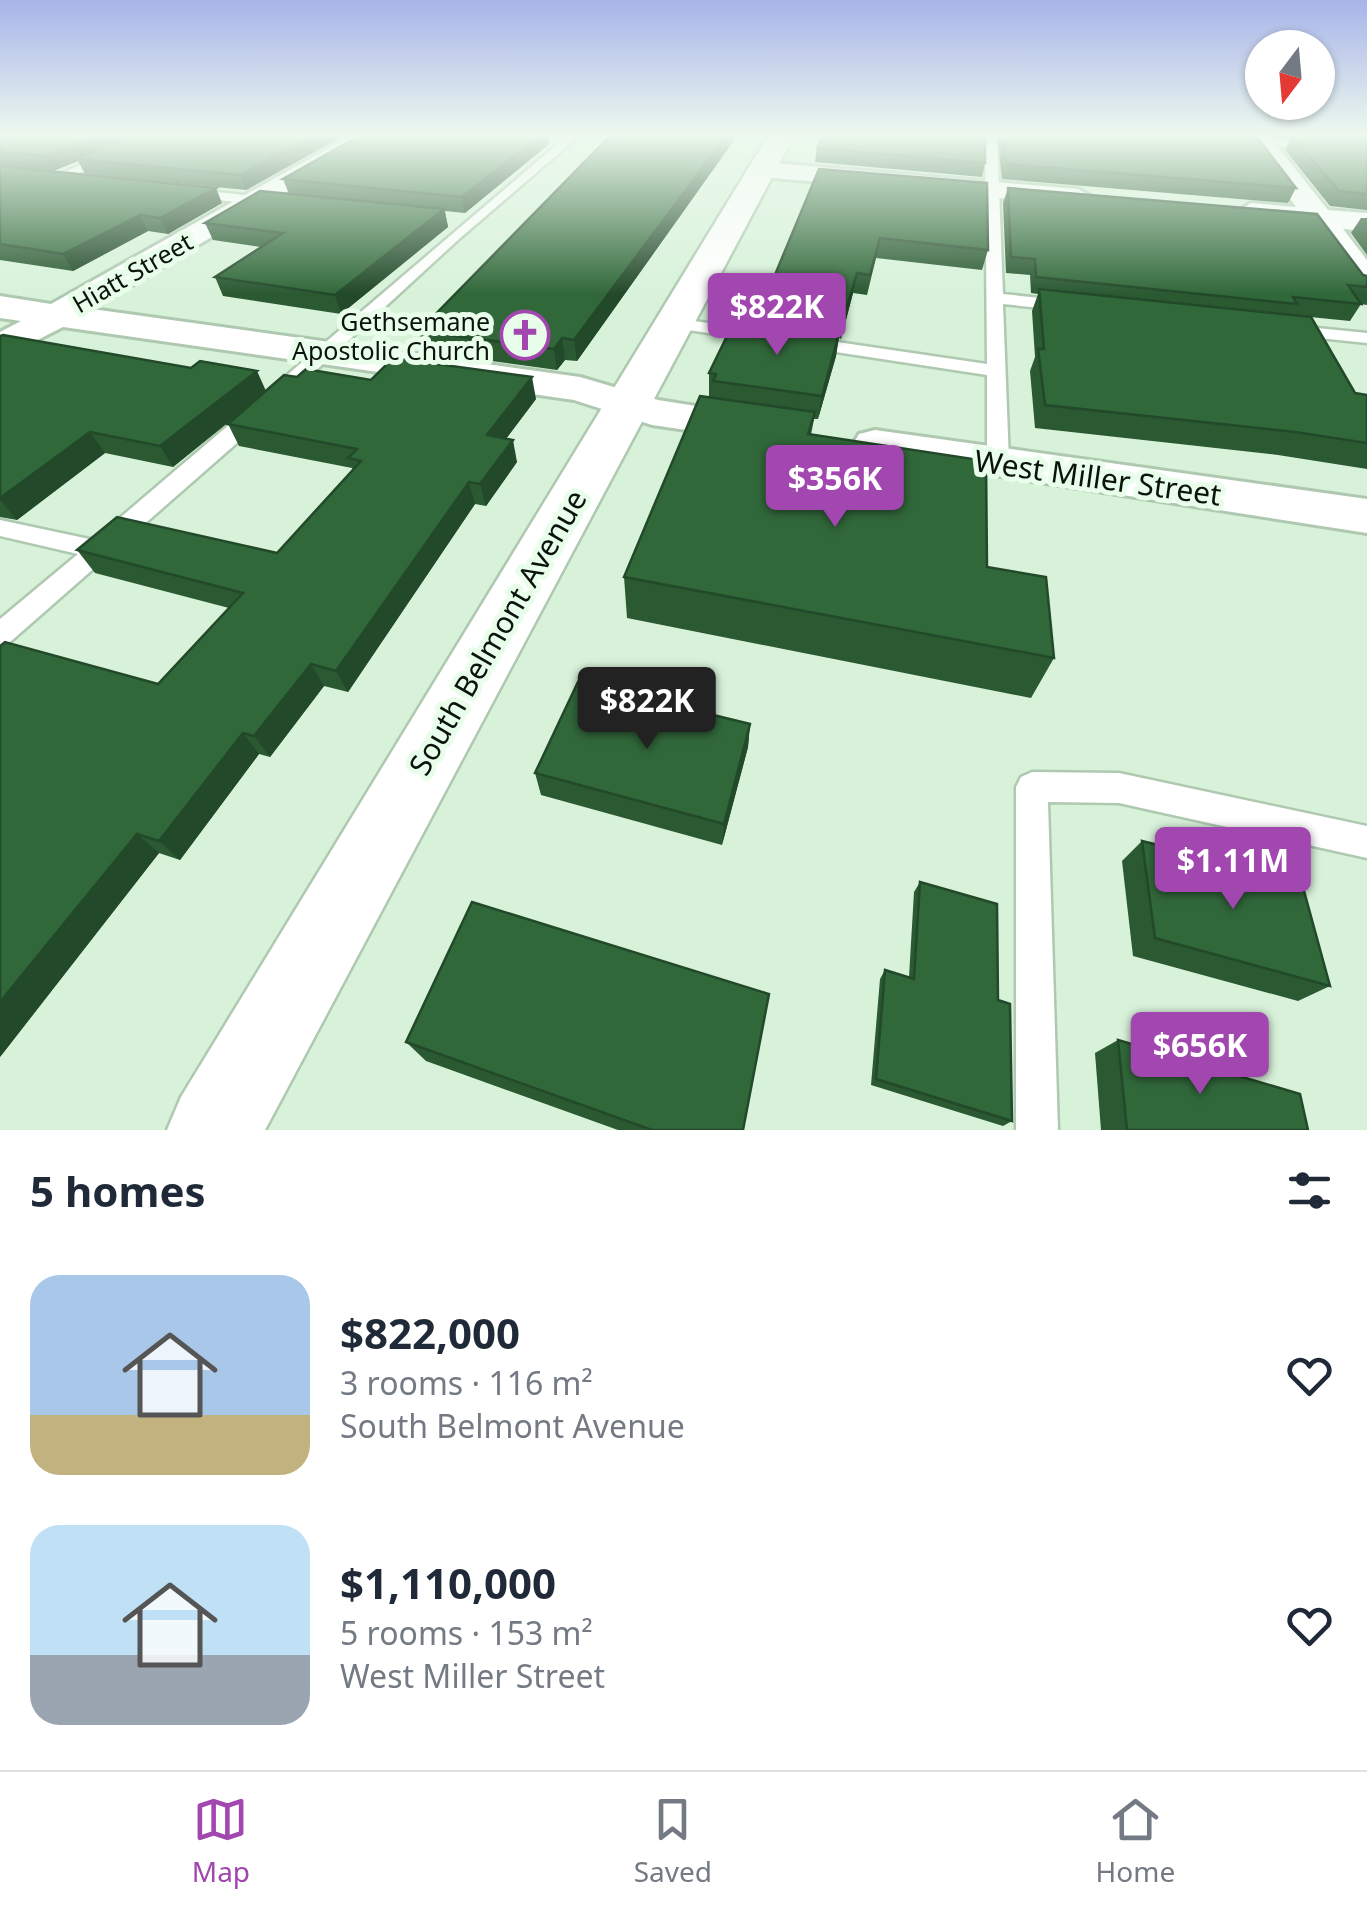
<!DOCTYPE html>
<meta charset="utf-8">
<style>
:root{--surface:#fff;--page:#f2f2f3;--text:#1f2937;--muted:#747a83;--line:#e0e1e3;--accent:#a246b0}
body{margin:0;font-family:"Noto Sans",sans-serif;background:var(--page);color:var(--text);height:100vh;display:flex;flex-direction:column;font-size:38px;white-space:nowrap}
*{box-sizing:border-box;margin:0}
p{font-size:32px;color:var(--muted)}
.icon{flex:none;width:55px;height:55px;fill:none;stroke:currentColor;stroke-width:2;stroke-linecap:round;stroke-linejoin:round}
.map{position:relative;height:1130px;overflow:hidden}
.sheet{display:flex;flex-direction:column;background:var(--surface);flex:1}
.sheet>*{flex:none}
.needle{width:65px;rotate:196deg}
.controls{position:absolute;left:1245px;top:30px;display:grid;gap:20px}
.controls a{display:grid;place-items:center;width:90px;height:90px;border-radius:50%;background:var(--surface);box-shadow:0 2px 8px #0004;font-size:50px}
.price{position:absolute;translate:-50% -85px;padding:0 22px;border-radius:10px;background:var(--accent);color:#fff;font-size:32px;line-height:65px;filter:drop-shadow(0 2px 5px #0008)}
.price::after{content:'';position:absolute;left:50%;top:60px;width:30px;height:22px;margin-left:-15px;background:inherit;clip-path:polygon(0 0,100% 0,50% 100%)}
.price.selected{background:#222;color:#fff}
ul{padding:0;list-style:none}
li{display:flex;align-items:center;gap:30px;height:250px;padding:0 30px}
li span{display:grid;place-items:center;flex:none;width:280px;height:200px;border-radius:30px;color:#555}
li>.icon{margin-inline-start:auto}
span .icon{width:120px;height:120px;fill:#fffc;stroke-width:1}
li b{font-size:42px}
h2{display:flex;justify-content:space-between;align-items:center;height:120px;padding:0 30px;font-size:42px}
.dock{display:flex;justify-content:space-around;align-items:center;height:140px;border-top:2px solid var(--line);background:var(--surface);font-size:28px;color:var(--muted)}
.dock a{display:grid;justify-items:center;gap:5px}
.dock .selected{color:var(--accent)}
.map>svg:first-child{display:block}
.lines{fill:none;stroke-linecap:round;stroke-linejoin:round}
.service-casing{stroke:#afc9b1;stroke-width:5}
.minor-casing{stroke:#afc9b1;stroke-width:6}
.secondary-casing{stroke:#afc9b1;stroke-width:5}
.service{fill:#fff;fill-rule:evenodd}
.minor{fill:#fff;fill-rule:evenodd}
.secondary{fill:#fff;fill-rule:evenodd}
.wall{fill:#2a5932}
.shaded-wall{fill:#224929}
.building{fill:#31683a;stroke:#224929;stroke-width:2.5}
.labels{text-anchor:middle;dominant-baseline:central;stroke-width:10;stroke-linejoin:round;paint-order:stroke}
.far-street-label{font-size:25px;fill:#0b140c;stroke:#e9feea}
.far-poi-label{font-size:25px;fill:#0b140c;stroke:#e9feea;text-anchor:end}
.street-label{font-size:30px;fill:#0b140c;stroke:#e9feea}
</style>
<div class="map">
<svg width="1367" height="1130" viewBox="0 0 1367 1130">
<rect width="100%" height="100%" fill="#d8f2da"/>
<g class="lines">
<g class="service-casing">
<g id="service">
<polygon points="145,136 160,136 60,182 49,179"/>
<polygon points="567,136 579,136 459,239 238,442 10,642 0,645 0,619 78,554 0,536 0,520 94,540"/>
<polygon points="985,136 997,136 1003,294 1069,301 1077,306 1069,311 1003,304 1009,462 998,469 987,462 987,375 803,347 794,342 803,337 987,364"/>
<polygon points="1192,136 1367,145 1367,153 1198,139"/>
<polygon points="188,189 272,198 279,202 272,206 183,196 181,193"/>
<polygon points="673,318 764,331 773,336 764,341 667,327 664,323"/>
<polygon points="1287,325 1367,333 1367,343 1281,334 1281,326"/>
<polygon points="1032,772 1119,773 1367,826 1367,858 1119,803 1048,802 1058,1130 1016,1130 1016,787 1021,777"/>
</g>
</g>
<g class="minor-casing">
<g id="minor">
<polygon points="350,136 379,136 92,309 580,377 658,400 778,419 785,428 778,437 763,441 652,425 574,400 63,327 0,359 0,332 21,321 0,318 0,296 51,304"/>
<polygon points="1245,136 1269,136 1328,210 1367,213 1367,231 1343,229 1367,260 1367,292 1355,289 1310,226 1241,218 1236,212 1251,203 1296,207"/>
<polygon points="761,162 1078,189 1092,197 1078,205 752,176 748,170"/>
<polygon points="875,430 1367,499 1367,533 859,454 853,444 859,434"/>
</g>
</g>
<g class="secondary-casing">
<polygon id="secondary" points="768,136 794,136 265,1130 167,1130 181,1097"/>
</g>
<use href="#service" class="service"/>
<use href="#minor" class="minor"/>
<use href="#secondary" class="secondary"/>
</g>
<g class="wall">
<polygon points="0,136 343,136 246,190 85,174 78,161 53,171 0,166"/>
<polygon points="610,136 737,136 577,361 565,360 557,370 425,352 419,331"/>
<polygon points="997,136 1256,136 1296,188 1288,203 1002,179"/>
<polygon points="1273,136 1367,136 1367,210 1330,206 1285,150 1291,138"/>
<polygon points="549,144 465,213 445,211 448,227 341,314 223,296 215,277 261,247 213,240 205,223 289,194 283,179"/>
<polygon points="817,148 985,163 982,177 815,162"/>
<polygon points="0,166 222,203 168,234 148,231 73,271 0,260"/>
<polygon points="819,169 988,250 982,270 876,258 867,295 853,293 841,339 839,338 836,356 818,419 814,419 811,435 987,567 1054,658 1031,698 627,618 624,577 709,397 709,373 760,322 762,306"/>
<polygon points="1008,188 1367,276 1367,305 1361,304 1350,321 1290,315 1355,393 1367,395 1367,469 1278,455 1035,428 1030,371 1035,357 1032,311 1038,294 1031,293 1030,275 1006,273 1003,203"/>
<polygon points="1361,218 1367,218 1367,255 1351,233"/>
<polygon points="0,336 266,391 297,377 371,380 536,399 506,439 517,462 486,506 475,504 348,692 324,686 270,757 259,754 180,860 159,853 0,1057 158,684 229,608 95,573 77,550 277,553 353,470 352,468 239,446 228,424 250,405 173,467 105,453 17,520 0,517"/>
<polygon points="750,724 748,747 722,845 541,795 535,773"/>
<polygon points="1142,841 1330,986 1298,1001 1133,956 1122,861"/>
<polygon points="920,882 998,1000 1012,1121 1003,1126 871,1085 880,979 885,970 909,977 914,892"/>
<polygon points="1118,1040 1308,1130 1101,1130 1095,1053"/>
<polygon points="406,1042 743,1130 618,1130 426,1061"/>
</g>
<g class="shaded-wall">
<polygon points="96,136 137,136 77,159 78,161 53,171 45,156"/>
<polygon points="313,136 343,136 246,190 240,175"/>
<polygon points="540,136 548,136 549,144 465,213 462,197"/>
<polygon points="726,136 737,136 577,361 574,340"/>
<polygon points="216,188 222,203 168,234 160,218"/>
<polygon points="444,209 448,227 341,314 335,295"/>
<polygon points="140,215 148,231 73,271 63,254"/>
<polygon points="857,273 853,293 841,339 844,317"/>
<polygon points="839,333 836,356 818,419 822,396"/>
<polygon points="562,338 565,360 557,370 554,349"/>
<polygon points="257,371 266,391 173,467 160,446"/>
<polygon points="532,377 536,399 492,457 487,435"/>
<polygon points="90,432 105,453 17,520 0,500 0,498"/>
<polygon points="513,440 517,462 486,506 480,484"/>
<polygon points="469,482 475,504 348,692 336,671"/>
<polygon points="311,664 324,686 270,757 254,736"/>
<polygon points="750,724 748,747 722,845 724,824"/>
<polygon points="243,733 259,754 180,860 159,841"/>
<polygon points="137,834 159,853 0,1057 0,1002"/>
</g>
<g class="building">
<polygon points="0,136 96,136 45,156 0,152"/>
<polygon points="129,136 313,136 240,175 77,159"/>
<polygon points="359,136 540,136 462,197 283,179"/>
<polygon points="610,136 726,136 574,340 562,338 554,349 419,331"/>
<polygon points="823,136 985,136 985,163 817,148"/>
<polygon points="1003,136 1256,136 1296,188 1006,164"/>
<polygon points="1292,136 1367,142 1367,194 1339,191"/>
<polygon points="0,166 216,188 160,218 140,215 63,254 0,244"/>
<polygon points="819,169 987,183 988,250 880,238 870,275 857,273 844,317 762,306"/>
<polygon points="1008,188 1317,214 1363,275 1367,276 1367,287 1348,285 1361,304 1293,297 1297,304 1036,277 1035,259 1011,257"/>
<polygon points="260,191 444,209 335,295 215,277 283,233 205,223"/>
<polygon points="1039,289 1311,317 1355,393 1367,395 1367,443 1295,432 1045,405 1038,349 1044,349"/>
<polygon points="754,321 839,333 822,396 713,381 716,374 709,373 730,330 749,333"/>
<polygon points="3,335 191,368 200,361 257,371 160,446 90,432 0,498 0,336"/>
<polygon points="393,358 532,377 487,435 513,440 480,484 469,482 336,671 311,664 254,736 243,733 159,841 137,834 0,1002 0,646 5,642 158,684 243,593 77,550 117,517 277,553 361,461 348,458 357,449 228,424 284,375 297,377 306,369 371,380"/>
<polygon points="700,396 815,412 808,434 986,461 987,567 1046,577 1054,658 624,577"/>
<polygon points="578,682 750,724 724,824 535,773"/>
<polygon points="1142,841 1301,880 1330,986 1155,938"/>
<polygon points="920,882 997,904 998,1000 1010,1004 1012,1121 876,1079 885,970 914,979"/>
<polygon points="472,902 769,994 743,1130 652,1130 406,1042"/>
<polygon points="1118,1040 1300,1094 1308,1130 1127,1130"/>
</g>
<linearGradient id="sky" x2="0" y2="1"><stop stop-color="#a7b4e9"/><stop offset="0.46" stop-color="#edf9ee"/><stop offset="1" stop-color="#edf9ee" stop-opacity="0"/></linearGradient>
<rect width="1367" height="294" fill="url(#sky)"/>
<defs>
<g id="church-ring" transform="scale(2.5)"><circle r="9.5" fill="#e9feea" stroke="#a246b0" stroke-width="1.5"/><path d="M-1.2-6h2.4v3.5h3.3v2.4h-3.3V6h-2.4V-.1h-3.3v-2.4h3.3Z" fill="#a246b0"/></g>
</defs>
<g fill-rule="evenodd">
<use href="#church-ring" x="525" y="335"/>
</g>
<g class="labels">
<g class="far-street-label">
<text transform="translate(132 272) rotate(-30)">Hiatt Street</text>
</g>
<g class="far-poi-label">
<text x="490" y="321">Gethsemane<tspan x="490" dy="29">Apostolic Church</tspan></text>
</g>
<g class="street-label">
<text transform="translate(1098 477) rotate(8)">West Miller Street</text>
<text transform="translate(497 632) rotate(-60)">South Belmont Avenue</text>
</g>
</g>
</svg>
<div class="controls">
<a><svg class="needle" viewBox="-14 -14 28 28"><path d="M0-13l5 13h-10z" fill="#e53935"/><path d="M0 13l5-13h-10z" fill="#747a83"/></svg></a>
</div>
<b class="price" style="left:777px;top:358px">$822K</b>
<b class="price" style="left:835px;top:530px">$356K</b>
<b class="price selected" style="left:647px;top:752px">$822K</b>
<b class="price" style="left:1233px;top:912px">$1.11M</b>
<b class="price" style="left:1200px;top:1097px">$656K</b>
</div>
<section class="sheet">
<h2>5 homes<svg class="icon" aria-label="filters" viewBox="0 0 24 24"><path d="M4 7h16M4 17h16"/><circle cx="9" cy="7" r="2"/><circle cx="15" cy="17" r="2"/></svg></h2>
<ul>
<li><span style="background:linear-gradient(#a9c7e8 70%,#c2b280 0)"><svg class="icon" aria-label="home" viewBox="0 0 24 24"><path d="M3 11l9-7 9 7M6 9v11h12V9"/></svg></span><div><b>$822,000</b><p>3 rooms · 116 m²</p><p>South Belmont Avenue</p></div><svg class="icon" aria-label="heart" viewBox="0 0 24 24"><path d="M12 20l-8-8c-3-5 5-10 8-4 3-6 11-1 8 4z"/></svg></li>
<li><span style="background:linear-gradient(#bfe0f5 65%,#9aa5b1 0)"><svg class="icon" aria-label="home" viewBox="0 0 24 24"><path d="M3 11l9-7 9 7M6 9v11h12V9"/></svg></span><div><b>$1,110,000</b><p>5 rooms · 153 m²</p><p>West Miller Street</p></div><svg class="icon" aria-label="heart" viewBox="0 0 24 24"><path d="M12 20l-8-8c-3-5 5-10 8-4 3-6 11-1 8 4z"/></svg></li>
</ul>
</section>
<nav class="dock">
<a class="selected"><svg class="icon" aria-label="map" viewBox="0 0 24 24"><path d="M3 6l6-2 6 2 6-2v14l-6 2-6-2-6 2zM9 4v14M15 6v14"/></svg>Map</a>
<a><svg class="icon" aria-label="saved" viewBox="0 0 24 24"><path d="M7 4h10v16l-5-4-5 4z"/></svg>Saved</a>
<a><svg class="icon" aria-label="home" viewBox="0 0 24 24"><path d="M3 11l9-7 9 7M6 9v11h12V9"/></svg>Home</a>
</nav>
